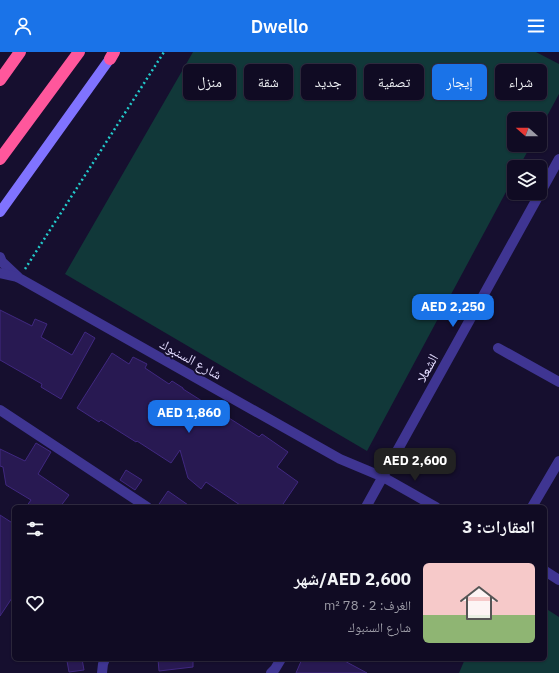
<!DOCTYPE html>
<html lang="ar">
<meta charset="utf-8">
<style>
:root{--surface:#100b23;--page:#19142b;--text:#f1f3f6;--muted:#9c9ba6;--line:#302b41;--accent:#1a73e8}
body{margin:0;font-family:"IBM Plex Sans","Noto Naskh Arabic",sans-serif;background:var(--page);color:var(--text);direction:rtl;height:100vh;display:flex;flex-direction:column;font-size:15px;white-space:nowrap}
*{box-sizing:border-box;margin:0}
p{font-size:13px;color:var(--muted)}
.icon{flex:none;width:22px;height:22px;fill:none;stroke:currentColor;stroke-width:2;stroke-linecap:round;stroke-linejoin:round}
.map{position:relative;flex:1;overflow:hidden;direction:ltr}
.panel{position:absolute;left:12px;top:453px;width:535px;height:156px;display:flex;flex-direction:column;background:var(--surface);border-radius:6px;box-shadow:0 1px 3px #0004,0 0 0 1px var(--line);direction:rtl}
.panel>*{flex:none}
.hud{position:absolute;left:12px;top:12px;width:535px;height:36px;direction:rtl;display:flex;gap:8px}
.needle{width:26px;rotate:290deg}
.buttons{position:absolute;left:507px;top:60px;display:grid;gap:8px}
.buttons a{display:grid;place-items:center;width:40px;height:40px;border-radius:6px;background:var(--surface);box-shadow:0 1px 3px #0004,0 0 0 1px var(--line);font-size:20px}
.price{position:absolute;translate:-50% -34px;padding:0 9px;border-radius:8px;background:var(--accent);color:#fff;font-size:13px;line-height:26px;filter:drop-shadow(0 1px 2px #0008)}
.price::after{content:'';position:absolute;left:50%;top:24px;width:12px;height:9px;margin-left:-6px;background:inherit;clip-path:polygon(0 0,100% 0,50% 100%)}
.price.current{background:#222;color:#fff}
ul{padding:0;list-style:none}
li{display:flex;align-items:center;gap:12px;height:100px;padding:0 12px}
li+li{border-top:1px solid var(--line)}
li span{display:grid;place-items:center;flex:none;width:112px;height:80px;border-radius:6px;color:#555}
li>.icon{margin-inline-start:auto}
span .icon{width:48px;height:48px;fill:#fffc;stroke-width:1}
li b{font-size:17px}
h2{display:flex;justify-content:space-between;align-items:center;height:48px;padding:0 12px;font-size:17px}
.chip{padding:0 14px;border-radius:6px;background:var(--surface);box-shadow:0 1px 3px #0004,0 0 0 1px var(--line);font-size:14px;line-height:36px}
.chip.current{background:var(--accent);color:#fff}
header{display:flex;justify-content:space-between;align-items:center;height:52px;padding:0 12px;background:var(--accent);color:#fff;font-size:18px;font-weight:600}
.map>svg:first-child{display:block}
.green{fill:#113839}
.building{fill:#281952;stroke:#402880}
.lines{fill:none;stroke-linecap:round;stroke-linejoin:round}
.path{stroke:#23cbcc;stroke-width:2.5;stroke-dasharray:2 3;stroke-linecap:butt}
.street{stroke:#3f3592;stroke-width:10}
.secondary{stroke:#8073ff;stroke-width:10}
.highway{stroke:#ff579c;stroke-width:12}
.labels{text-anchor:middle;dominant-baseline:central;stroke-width:4;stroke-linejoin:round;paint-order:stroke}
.street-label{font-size:14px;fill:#e3dcff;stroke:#160f2f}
</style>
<header><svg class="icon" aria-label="menu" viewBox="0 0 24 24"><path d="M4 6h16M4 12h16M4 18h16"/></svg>Dwello<svg class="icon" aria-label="person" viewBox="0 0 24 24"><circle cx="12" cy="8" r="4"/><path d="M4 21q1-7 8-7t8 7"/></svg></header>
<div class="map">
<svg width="559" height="621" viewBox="0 0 559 621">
<rect width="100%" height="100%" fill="#160f2f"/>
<g class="green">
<polygon points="193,0 536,0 559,12 559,42 540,77 540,67 514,67 514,93 531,93 519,115 514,115 514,125 367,399 65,222"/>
<polygon points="545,556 559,565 559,621 459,621 465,607 545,607"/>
</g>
<g class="building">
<polygon points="0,258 32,274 35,267 47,272 41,285 72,303 85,280 95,286 61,347 41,335 42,332 0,308"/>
<polygon points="112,301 129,312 133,305 147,312 145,316 169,332 172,329 183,336 183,337 259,385 262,382 288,400 277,415 298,430 281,455 243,455 206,430 201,437 188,426 180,398 171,411 137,389 136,390 101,368 99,370 77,356"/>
<polygon points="36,391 51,400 38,422 69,443 60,455 26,455 31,448 6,433 3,415 0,414 0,397 25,409"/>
<polygon points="126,418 142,428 135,438 120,428"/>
<polygon points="168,439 191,455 157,455"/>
<polygon points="0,463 14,472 14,543 0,564"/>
<polygon points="76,607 82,607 84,618 69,620 67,609"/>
<polygon points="158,607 193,607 193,615 159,619"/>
<polygon points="302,607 341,607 367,621 296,621"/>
</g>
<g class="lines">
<polyline class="path" points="25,217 164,0"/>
<g class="street">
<polyline points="0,205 2,210 19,226 340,407 383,425 436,455"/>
<polyline points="0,221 17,225"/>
<polyline points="498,296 559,330"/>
<polyline points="0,358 147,455"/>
<polyline points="366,455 559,107"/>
<polyline points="532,455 559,409"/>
<polyline points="545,519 559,528"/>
<polyline points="102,621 103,612 105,607"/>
<polyline points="271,621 275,617 281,607"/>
</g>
<polyline class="secondary" points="0,160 114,1"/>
<g class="highway">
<polyline points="110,7 114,0"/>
<polyline points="0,28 20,0"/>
<polyline points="0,107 79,0"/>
</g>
</g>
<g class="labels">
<g class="street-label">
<text transform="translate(191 307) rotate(29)">شارع السنبوك</text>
<text transform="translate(427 316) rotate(-61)">الشعلا</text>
</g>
</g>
</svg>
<div class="buttons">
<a><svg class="needle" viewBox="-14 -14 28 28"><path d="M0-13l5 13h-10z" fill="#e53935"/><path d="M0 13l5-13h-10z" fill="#9c9ba6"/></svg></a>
<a><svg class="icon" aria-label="layers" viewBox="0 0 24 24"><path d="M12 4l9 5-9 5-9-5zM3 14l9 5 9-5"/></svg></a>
</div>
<b class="price" style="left:453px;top:276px">AED 2,250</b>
<b class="price" style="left:189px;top:382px">AED 1,860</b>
<b class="price current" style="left:415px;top:430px">AED 2,600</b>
<div class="hud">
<a class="chip">شراء</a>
<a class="chip current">إيجار</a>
<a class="chip">تصفية</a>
<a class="chip">جديد</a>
<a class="chip">شقة</a>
<a class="chip">منزل</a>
</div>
<section class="panel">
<h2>العقارات: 3<svg class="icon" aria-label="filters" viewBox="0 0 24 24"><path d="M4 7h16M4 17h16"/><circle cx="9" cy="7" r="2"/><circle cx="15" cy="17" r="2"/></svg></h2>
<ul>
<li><span style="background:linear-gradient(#f6c9c9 65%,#8fb573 0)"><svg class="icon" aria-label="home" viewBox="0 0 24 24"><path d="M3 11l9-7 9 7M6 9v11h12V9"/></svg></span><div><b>AED 2,600/شهر</b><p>الغرف: 2 · 78 m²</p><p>شارع السنبوك</p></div><svg class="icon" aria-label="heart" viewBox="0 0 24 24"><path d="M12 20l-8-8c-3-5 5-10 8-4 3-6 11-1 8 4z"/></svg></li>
</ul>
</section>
</div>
